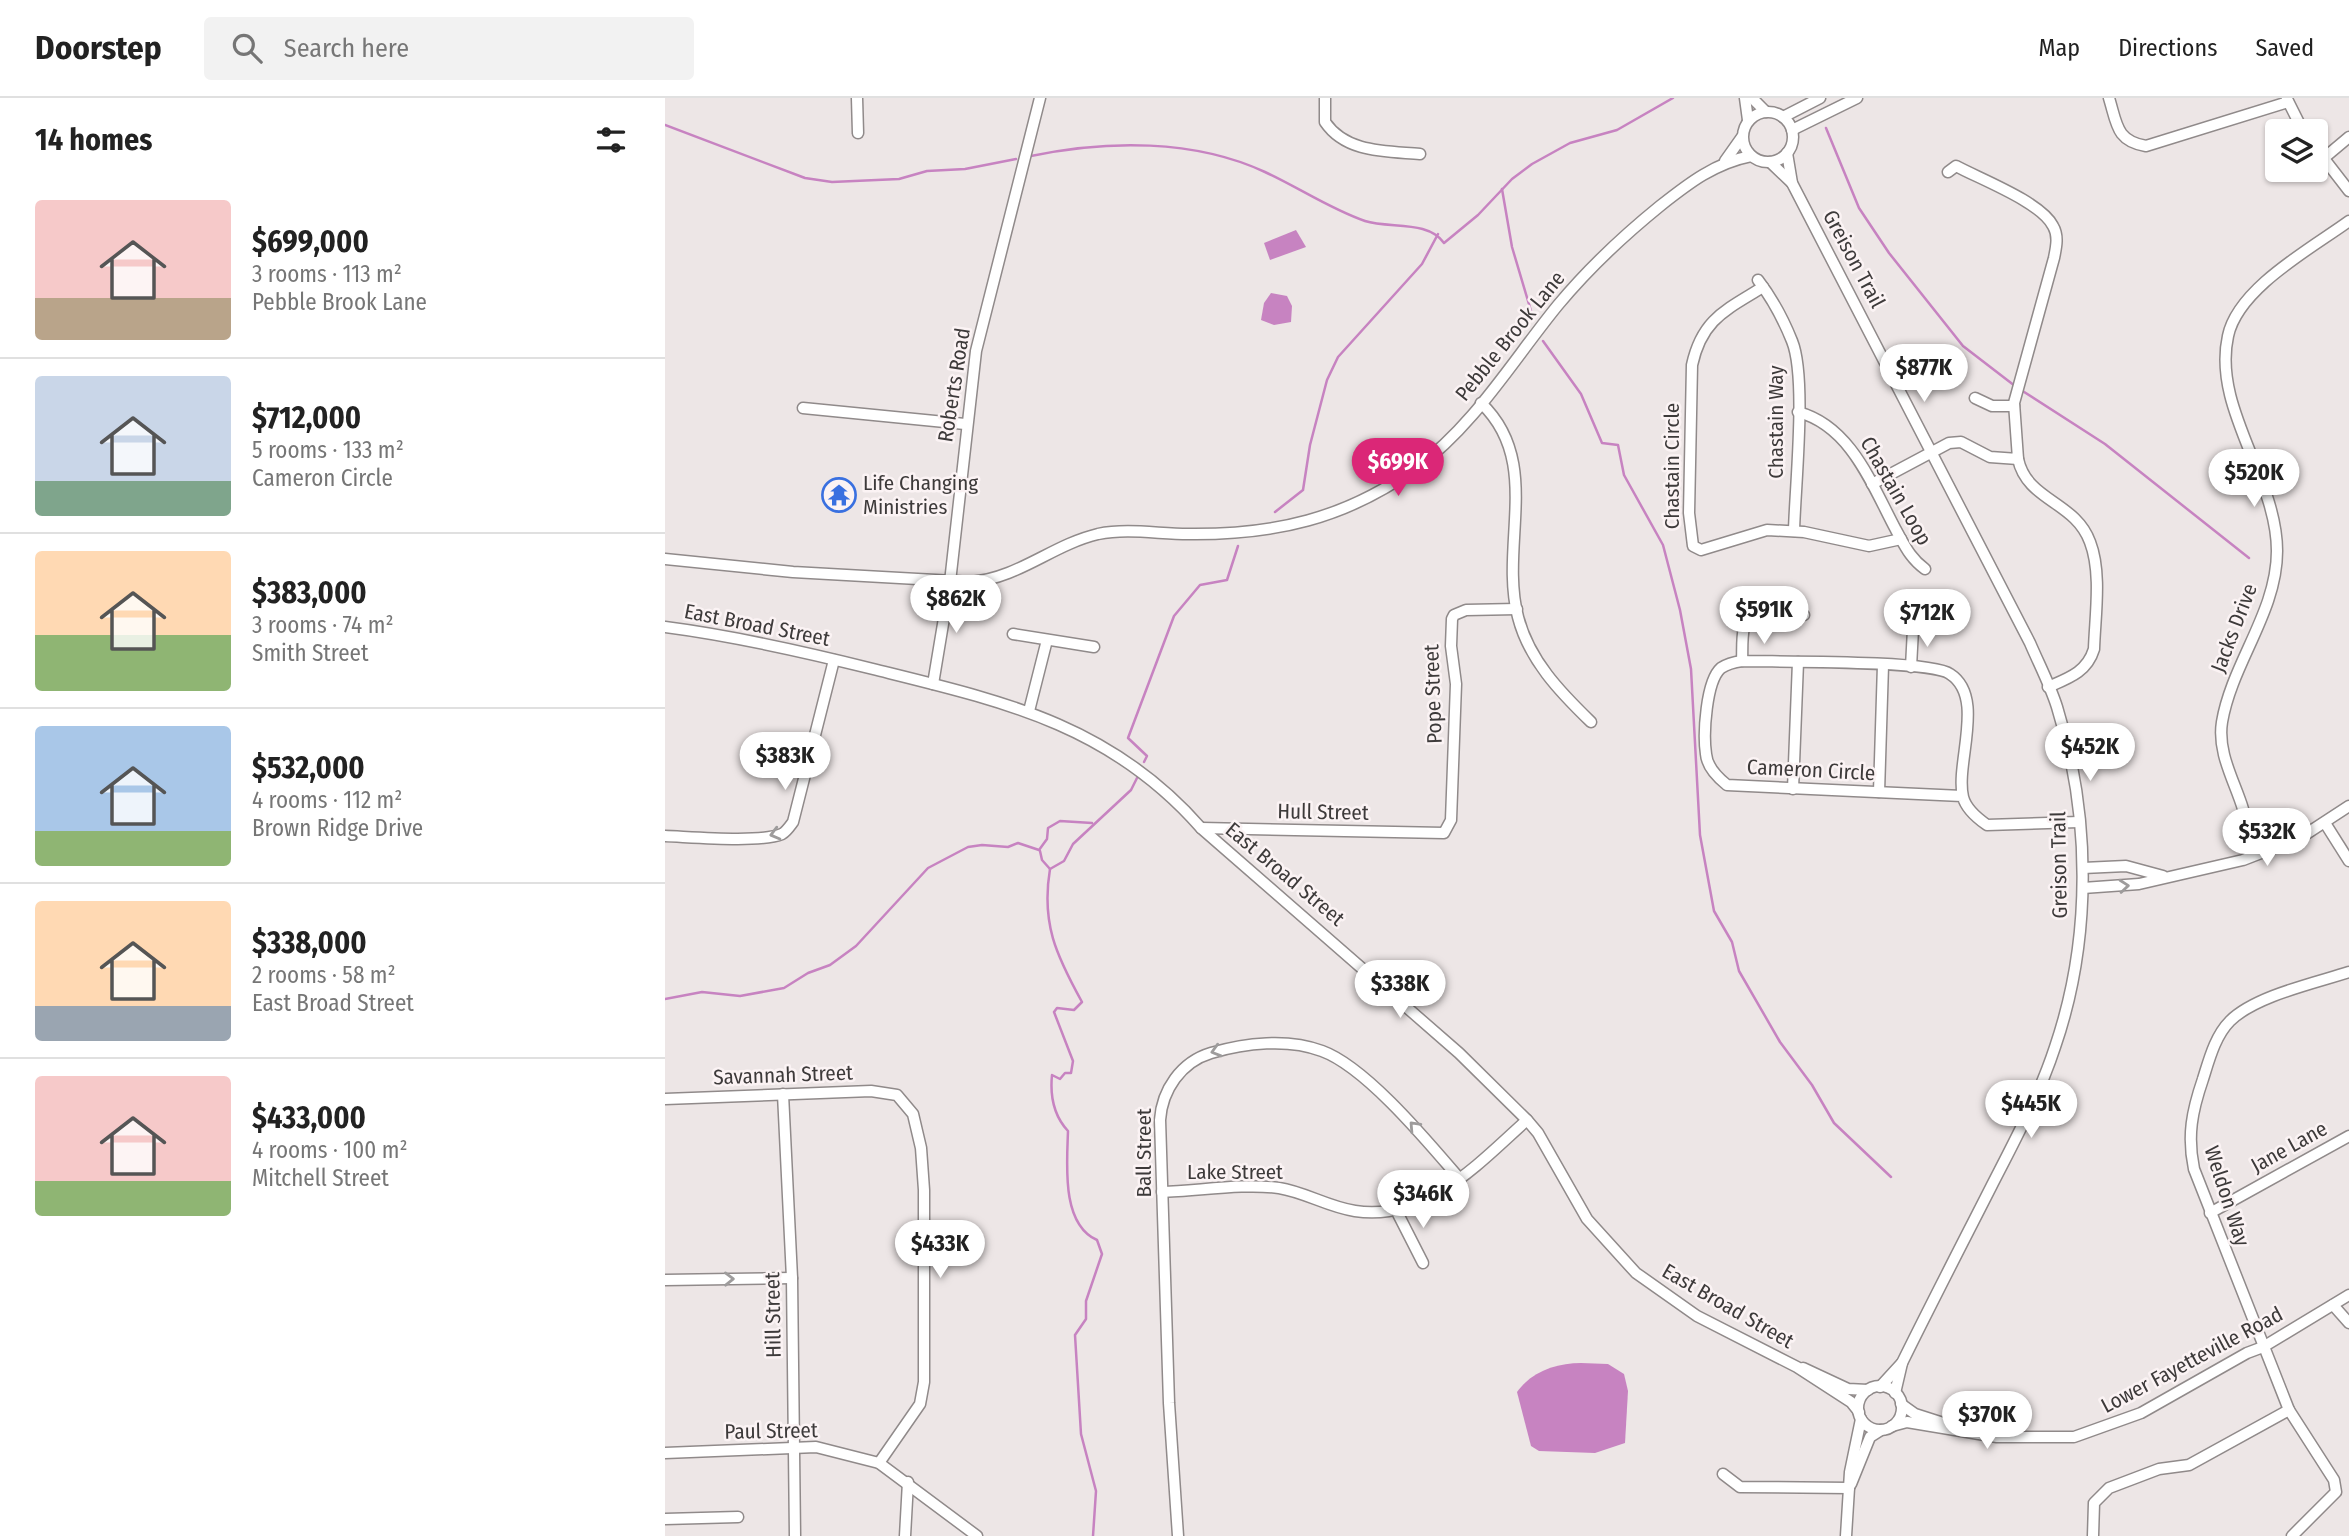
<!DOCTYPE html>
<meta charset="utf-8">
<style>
:root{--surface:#fff;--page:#f2f2f2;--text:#222;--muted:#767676;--line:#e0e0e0;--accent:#db2777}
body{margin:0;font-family:"Fira Sans Condensed",sans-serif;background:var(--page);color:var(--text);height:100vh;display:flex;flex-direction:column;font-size:26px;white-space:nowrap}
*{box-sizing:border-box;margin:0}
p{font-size:23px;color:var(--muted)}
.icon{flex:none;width:38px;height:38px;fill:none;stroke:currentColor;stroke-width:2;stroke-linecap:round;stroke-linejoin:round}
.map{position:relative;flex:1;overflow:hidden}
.panel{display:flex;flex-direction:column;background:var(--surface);width:665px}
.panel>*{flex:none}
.tools{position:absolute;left:1600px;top:21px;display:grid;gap:14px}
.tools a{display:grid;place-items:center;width:63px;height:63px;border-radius:7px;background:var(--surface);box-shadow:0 2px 5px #0004;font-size:35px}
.price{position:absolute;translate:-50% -60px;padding:0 16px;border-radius:24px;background:#fff;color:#222;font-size:23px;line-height:46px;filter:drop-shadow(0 2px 4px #0008)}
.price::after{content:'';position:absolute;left:50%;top:42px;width:21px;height:16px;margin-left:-10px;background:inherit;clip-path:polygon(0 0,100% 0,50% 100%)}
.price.on{background:var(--accent);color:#fff}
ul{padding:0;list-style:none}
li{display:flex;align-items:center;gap:21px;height:175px;padding:0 35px}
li+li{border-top:2px solid var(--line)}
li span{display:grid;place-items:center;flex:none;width:196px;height:140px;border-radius:7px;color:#555}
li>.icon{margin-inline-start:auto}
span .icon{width:84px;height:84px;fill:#fffc;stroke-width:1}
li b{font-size:30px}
h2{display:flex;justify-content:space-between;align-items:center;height:84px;padding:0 35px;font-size:30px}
header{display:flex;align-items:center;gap:42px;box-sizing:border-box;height:98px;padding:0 35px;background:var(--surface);border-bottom:2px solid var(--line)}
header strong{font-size:33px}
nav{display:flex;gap:38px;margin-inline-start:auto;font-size:24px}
.search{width:490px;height:63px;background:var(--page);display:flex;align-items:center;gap:18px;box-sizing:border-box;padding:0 24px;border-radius:7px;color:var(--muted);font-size:26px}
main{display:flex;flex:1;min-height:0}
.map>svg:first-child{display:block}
.water{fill:#c783c1}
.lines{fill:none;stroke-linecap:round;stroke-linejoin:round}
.stream{stroke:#c783c1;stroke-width:2.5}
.minor-casing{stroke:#908a8a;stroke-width:13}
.minor{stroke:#fff;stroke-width:10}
.oneway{stroke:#9e9c9c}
.labels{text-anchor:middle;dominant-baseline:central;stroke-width:5;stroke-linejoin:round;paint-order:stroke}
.street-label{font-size:21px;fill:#3d3a3a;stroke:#fbf3f4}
.poi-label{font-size:21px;fill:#3d3a3a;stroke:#fbf3f4;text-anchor:start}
</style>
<header>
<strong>Doorstep</strong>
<div class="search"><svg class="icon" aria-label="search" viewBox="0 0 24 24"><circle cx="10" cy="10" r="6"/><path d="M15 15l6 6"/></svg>Search here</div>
<nav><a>Map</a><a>Directions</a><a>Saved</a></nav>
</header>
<main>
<section class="panel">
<h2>14 homes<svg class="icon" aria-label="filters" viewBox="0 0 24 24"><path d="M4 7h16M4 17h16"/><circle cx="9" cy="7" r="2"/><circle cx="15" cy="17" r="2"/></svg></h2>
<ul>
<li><span style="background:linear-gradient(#f6c9c9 70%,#b9a48a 0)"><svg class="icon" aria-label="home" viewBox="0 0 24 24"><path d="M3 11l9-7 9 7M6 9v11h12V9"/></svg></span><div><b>$699,000</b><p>3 rooms · 113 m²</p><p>Pebble Brook Lane</p></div></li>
<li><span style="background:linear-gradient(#c9d6e8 75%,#7fa58c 0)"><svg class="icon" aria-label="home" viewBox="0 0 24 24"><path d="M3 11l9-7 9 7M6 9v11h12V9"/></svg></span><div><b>$712,000</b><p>5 rooms · 133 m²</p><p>Cameron Circle</p></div></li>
<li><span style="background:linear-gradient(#ffd9b3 60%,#8fb573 0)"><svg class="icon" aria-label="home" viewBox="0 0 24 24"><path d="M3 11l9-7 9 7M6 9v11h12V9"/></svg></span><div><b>$383,000</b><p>3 rooms · 74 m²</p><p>Smith Street</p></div></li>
<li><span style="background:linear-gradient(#a9c7e8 75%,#8fb573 0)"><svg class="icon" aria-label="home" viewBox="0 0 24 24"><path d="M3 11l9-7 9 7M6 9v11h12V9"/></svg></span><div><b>$532,000</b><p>4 rooms · 112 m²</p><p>Brown Ridge Drive</p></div></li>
<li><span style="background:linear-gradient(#ffd9b3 75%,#9aa5b1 0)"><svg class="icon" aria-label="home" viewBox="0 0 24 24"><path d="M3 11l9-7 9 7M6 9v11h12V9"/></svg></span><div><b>$338,000</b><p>2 rooms · 58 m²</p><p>East Broad Street</p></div></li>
<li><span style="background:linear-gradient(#f6c9c9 75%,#8fb573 0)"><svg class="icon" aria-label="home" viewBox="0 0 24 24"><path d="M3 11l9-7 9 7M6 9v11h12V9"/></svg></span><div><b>$433,000</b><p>4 rooms · 100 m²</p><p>Mitchell Street</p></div></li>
</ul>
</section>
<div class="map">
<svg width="1684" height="1438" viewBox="0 0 1684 1438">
<rect width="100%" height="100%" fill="#ede6e6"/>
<g class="water">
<polygon points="631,132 641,149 605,162 599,145"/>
<polygon points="606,195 622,198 627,208 626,224 609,227 596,222 599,205"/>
<path d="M 916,1265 L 943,1266 L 959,1276 L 963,1293 L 960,1345 L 930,1355 L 874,1353 L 866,1348 L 852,1294 C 867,1273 892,1265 916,1265 Z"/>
</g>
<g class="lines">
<g class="stream">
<polyline points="0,27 140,80 167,84 234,81 262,73 300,71 351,61"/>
<polyline points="1161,30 1194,110 1224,155 1298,248 1350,288"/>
<path d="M 366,58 C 442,42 529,41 600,74 C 633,89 665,111 700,123 C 725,131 763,122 779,145 L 813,117 L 847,81 L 867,66 L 905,45 L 952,32 L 1008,0"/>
<polyline points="837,91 847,149 866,213"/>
<polyline points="878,243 916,296 937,345 953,347 959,377 998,447 1015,512 1026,571 1035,737 1049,813 1067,844 1074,873 1115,944 1147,987 1169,1025 1226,1079"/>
<polyline points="1356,292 1440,346 1584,460"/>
<polyline points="610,414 638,392 645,347 662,282 673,259 757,166 773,136"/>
<polyline points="479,664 482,658 463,640 509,518 535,487 562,482 573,448"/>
<polyline points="375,753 377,762 385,771"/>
<polyline points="0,901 37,894 75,898 119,890 143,875 165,867 191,848 263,770 303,749 317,747 343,749 353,745 374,752 382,741 383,730 395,723 427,725"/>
<path d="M 428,1438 L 431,1393 L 416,1336 L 410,1237 L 421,1221 L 421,1203 L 437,1156 L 432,1142 C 396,1126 402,1066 403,1033 C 389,1018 385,997 387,977 L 395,981 L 400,975 L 406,975 L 408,963 L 389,914 L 392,910 L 409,912 L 417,904 C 391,857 376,825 385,771 L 399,763 L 408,746 L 466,692 L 472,680"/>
</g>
<g class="minor-casing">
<g id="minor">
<polyline points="192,0 193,35"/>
<path d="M 660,0 L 660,24 C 681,55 721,53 755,56"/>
<polyline points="1080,0 1083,22"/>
<polyline points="1087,0 1101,14"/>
<path d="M 1444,0 C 1452,26 1451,43 1481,48 L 1623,4"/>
<polyline points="1622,1 1638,33"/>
<circle cx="1103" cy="39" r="25"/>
<polyline points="1118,19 1155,0"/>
<polyline points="1127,32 1192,0"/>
<polyline points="1650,49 1684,93"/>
<path d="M 1122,55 L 1127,85 L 1365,545 C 1374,566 1385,587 1392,609 C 1426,718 1427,841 1390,949 C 1374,998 1349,1044 1326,1089 C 1296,1148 1266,1206 1237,1265 L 1215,1289"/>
<polyline points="1659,60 1684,39"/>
<polyline points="1060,63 1077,39"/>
<polyline points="1105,64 1127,85"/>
<path d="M 1093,182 C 1106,199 1119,223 1127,243 C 1142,280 1130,389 1129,433"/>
<path d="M 1098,189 C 1061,212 1037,221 1027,267 L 1024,415 L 1028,448 L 1036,452 L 1102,432 L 1139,434 L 1204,448 L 1236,441"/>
<polyline points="1310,300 1327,308 1349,308"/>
<path d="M 816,305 C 878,364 834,446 853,519 C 864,562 895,594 926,624"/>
<polyline points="138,310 300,326"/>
<path d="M 1133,314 C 1186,328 1207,387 1231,432 C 1240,448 1245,460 1260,471"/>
<path d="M 1353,361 C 1362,403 1410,403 1425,444 C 1437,475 1430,518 1429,551 C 1422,574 1404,580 1383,589"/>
<path d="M 1207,386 L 1284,345 L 1296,344 L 1325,359 L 1353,361 L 1349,305 L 1389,160 C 1391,150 1394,138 1388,128 C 1376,104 1315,81 1291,68 L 1283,74"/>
<path d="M 0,461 L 128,474 L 306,484 C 354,480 387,447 433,436 C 462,430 494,436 523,436 C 609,437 680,421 751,370 C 809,328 848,262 893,207 C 923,171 958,138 995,108 C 1024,85 1050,65 1086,58"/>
<path d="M 0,529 C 70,538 140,554 208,571 C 337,603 445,626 536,730 L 794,955 L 862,1022 L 873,1035 L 922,1121 L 971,1175 L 1032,1218 L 1132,1269 L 1186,1304 L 1194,1314"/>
<polyline points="348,536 429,549"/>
<path d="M 1077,563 C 1078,547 1074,521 1091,514 L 1139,517"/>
<polyline points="1246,569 1248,531"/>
<polyline points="268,586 285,484 311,253 375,0"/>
<polyline points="364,613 382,542"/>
<polyline points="1128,691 1133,564"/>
<polyline points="1214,694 1218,567"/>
<path d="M 1297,698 L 1062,687 C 1052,679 1042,669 1041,656 C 1038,636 1041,583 1056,570 C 1062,566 1070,564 1077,563 C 1111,564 1266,562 1285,576 C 1321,599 1290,665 1298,699 C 1301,711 1312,720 1322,727 L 1414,724"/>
<polyline points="1660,725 1684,763"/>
<polyline points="536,730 779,735 786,722 791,586 786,548 787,521 789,517 801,512 852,511"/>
<path d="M 0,738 C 27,739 95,745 117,736 C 122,733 125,728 128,724 L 169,562"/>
<path d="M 1587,758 C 1584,743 1582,727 1578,711 C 1570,684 1552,655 1557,624 C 1567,565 1612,514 1612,453 C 1612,380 1547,310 1563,238 C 1573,190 1647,150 1684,123"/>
<polyline points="1418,770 1461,768 1498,778"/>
<polyline points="1418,790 1474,786 1578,762 1635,740 1684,708"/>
<polyline points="118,996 127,1180 130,1438"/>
<polyline points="0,1001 206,993 232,997 248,1016 256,1050 259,1092 259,1284 255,1306 214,1365"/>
<path d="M 497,1094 C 533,1093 579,1085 614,1090 C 640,1094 663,1109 690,1113 C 761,1124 814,1065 862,1022"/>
<polyline points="731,1112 758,1165"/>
<polyline points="1545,1115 1684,1038"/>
<polyline points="0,1182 127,1180"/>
<polyline points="1668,1207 1684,1225"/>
<polyline points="1138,1270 1183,1291 1203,1292"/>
<circle cx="1215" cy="1310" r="22"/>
<polyline points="1230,1295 1237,1265"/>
<polyline points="1236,1306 1250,1316 1275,1324"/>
<polyline points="1227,1328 1242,1324 1332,1339 1409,1339 1476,1315 1582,1255 1598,1249 1684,1197"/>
<polyline points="0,1355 151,1349 214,1365 312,1438"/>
<polyline points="1058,1376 1075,1389 1184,1390"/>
<polyline points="1186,1386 1205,1339 1216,1332"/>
<polyline points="0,1421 73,1419"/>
<polyline points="240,1438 243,1384"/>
<path d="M 513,1438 L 504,1305 L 495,1022 C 497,992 516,964 546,955 C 580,945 623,940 657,953 C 701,969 763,1044 794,1080"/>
<polyline points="1181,1438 1185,1374 1196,1321"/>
<polyline points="1428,1438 1429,1405 1444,1390 1494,1371 1524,1367 1624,1312"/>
<path d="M 1627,1438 L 1671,1394 L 1669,1382 L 1624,1312 L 1529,1071 C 1522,1038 1527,1013 1538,981 C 1544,962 1550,938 1565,923 C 1590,898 1650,885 1684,874"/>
</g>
</g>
<use href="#minor" class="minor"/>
</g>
<defs><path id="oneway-chevron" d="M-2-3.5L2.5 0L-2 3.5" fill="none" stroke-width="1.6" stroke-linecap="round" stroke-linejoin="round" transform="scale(1.75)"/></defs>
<g class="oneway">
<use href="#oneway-chevron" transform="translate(110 736) rotate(165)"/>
<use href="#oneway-chevron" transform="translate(1459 788) rotate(-5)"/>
<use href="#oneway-chevron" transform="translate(551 953) rotate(164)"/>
<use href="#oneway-chevron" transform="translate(749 1028) rotate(-133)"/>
<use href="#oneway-chevron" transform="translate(64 1181) rotate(-1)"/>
</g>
<defs>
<g id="temple-ring" transform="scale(1.75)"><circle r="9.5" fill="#fbf3f4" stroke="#3970e0" stroke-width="1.5"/><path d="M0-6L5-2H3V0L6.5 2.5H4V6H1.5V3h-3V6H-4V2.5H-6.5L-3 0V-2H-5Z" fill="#3970e0"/></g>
</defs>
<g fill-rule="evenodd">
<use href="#temple-ring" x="174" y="397"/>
</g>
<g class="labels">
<g class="street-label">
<text transform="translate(1189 161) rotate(62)">Greison Trail</text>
<text transform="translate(845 238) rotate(-51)">Pebble Brook Lane</text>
<text transform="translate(289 287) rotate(-81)">Roberts Road</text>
<text transform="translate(1111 324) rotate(-90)">Chastain Way</text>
<text transform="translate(1007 368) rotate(-90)">Chastain Circle</text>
<text transform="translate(1231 393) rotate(60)">Chastain Loop</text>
<text transform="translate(92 527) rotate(11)">East Broad Street</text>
<text transform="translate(1569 530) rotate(-69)">Jacks Drive</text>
<text transform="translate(768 596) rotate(-92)">Pope Street</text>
<text transform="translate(1146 672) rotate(3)">Cameron Circle</text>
<text transform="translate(658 714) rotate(1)">Hull Street</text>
<text transform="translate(1394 767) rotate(-91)">Greison Trail</text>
<text transform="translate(620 776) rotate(40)">East Broad Street</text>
<text transform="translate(118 977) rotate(-2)">Savannah Street</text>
<text transform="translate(1624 1049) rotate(-29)">Jane Lane</text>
<text transform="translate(479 1055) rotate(-90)">Ball Street</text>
<text x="570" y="1074">Lake Street</text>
<text transform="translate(1562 1098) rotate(72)">Weldon Way</text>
<text transform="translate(1063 1208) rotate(30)">East Broad Street</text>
<text transform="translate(108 1217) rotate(-91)">Hill Street</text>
<text transform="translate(1527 1262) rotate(-28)">Lower Fayetteville Road</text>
<text transform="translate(106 1333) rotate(-1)">Paul Street</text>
</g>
<g class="poi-label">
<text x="198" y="385">Life Changing<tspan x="198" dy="24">Ministries</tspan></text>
</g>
</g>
</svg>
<div class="tools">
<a><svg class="icon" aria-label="layers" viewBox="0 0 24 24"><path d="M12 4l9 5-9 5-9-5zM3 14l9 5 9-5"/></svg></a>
</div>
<b class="price" style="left:1259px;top:306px">$877K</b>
<b class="price on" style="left:733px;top:400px">$699K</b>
<b class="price" style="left:1589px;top:411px">$520K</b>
<b class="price" style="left:291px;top:537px">$862K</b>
<b class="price" style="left:1099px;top:548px">$591K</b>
<b class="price" style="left:1262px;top:551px">$712K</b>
<b class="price" style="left:1425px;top:685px">$452K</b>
<b class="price" style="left:120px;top:694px">$383K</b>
<b class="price" style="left:1602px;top:770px">$532K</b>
<b class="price" style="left:735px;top:922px">$338K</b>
<b class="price" style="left:1366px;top:1042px">$445K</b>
<b class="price" style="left:758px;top:1132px">$346K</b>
<b class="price" style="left:275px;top:1182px">$433K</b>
<b class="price" style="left:1322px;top:1353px">$370K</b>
</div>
</main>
